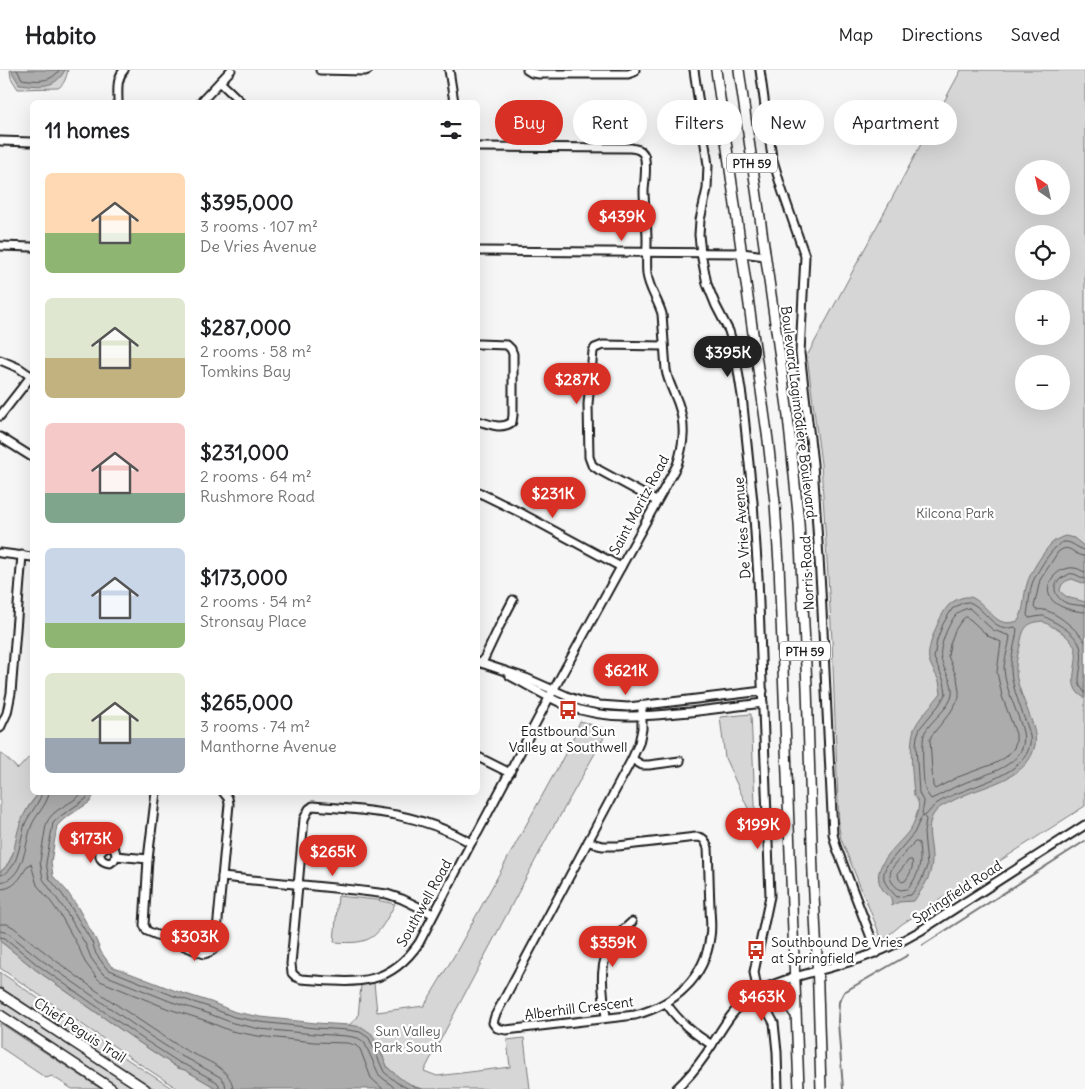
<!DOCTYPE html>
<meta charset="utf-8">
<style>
:root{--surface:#fff;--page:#f2f2f2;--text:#202124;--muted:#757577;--line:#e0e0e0;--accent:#d93025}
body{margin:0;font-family:Delius,sans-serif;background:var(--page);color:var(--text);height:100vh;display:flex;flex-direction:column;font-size:19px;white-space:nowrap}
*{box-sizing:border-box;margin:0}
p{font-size:16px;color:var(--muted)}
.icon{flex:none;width:28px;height:28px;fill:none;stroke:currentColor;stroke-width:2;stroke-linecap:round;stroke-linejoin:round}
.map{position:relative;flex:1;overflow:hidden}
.panel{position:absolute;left:30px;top:30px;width:450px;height:695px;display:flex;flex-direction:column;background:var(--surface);border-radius:8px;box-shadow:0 5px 20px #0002}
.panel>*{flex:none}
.hud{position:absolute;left:495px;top:30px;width:475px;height:45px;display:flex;gap:10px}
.needle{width:32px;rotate:326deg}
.tools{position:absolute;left:1015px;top:90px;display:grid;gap:10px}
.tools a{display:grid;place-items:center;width:55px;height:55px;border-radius:50%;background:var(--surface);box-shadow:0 5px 20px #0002;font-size:25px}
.price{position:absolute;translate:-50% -42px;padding:0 11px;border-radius:18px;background:var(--accent);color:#fff;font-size:16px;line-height:32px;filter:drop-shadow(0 1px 2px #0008)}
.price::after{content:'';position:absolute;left:50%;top:30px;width:15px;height:11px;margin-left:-8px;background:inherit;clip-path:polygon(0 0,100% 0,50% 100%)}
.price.on{background:#222;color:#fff}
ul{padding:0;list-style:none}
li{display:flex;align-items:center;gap:15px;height:125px;padding:0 15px}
li span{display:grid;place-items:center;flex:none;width:140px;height:100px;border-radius:8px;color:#555}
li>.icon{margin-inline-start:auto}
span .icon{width:60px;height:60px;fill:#fffc;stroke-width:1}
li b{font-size:21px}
h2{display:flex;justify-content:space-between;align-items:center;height:60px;padding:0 15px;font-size:21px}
.tag{padding:0 18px;border-radius:22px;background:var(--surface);box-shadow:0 5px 20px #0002;font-size:18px;line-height:45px}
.tag.on{background:var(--accent);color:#fff}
header{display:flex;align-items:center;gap:30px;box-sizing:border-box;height:70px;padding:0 25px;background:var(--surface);border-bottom:1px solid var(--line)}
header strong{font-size:24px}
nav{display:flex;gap:28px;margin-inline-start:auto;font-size:18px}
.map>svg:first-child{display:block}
.green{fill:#d6d6d6;stroke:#797979;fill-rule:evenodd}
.water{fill:#acacac;stroke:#727272}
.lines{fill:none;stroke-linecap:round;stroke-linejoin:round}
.shore{stroke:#565656;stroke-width:1}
.stream{stroke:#727272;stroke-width:2}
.minor-casing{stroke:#1c1c1c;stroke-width:11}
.major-casing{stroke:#1c1c1c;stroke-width:12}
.minor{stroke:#fff;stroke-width:7}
.major{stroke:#fff;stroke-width:9}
.labels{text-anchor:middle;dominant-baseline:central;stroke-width:4.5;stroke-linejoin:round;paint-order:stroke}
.shield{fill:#fff;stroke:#606060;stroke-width:1}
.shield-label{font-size:12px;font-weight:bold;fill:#1c1c1c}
.street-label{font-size:14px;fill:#1c1c1c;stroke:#fff}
.park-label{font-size:14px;fill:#5d5d5d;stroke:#fff}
.poi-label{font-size:14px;fill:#1c1c1c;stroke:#fff}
</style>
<header>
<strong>Habito</strong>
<nav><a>Map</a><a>Directions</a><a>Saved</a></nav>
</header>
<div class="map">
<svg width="1085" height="1019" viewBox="0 0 1085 1019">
<rect width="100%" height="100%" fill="#f6f6f6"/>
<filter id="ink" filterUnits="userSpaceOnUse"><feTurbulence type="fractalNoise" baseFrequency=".02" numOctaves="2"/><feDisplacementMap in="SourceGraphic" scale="10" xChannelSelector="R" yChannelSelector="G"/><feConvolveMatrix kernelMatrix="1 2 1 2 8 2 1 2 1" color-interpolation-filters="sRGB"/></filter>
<g filter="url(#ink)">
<g class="green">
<path d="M 10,0 L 68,0 C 66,7 65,14 58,18 L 18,19 L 11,8 Z"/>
<path d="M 961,0 L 1085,0 L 1085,736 L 902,854 L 884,869 L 880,868 L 880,865 L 841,769 L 839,758 L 832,570 L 821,394 L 807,286 ZM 1024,99 L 1061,99 L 1061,136 L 1024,136 ZM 1024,164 L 1061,164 L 1061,201 L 1024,201 ZM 1024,229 L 1061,229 L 1061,266 L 1024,266 ZM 1024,294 L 1061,294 L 1061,331 L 1024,331 Z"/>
<polygon points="751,644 756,756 725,688 720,647"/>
<polygon points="580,651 608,660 556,753 555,753 424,1001 437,1006 510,997 507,970 524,968 530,1019 423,1019 415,1017 399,1008 388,998 376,971 349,955 358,947 361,915 374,913 377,942 424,936 454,886 570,675"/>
<path d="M 0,682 L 18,699 L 32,684 L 32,722 L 39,723 C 35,728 30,733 27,739 C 18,757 17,790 0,802 Z"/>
<path d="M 338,826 L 377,830 L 395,834 C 377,867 374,875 334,872 Z"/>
<polygon points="0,871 36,900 140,973 178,998 185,1000 218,1019 178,1019 140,994 0,898"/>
<polygon points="0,902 116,982 173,1019 155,1019 0,917"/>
<polygon points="0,928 138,1019 119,1019 0,941"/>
<polygon points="0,953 101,1019 72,1019 52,1006 46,1008 0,977"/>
</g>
<g class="water">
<path d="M 12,0 L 65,0 C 55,20 38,16 19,14 L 12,2 Z"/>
<path d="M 1065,466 L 1074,468 L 1085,477 L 1085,514 L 1072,509 C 1065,511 1061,513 1060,521 C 1068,530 1074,528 1085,532 L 1085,628 C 1061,616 1084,590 1073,574 C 1066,563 1053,557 1042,551 C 1024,553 1023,560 1020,576 C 1018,583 1016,591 1016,598 C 1015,621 1039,655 1035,675 C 1029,706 992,714 967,724 C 962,726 956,729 950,732 C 946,734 941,736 937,740 C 921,756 936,778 931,798 C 929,811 921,820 914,831 L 899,832 L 892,836 L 891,828 C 889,825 885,823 883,820 C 867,798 897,777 909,761 C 913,756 916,747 918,740 C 919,734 919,731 914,726 C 913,709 908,671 915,657 C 921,645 933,634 941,623 C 940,619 940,615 939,611 C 936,604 931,597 929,590 C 926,578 940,545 948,536 C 952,531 963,526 969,527 C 973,527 976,530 979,532 C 993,543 997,558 1018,551 C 1025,540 1023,526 1027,514 C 1029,504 1044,481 1051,474 C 1055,470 1059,468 1065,466 Z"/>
<path d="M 39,723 L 95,723 L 90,732 L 64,749 L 57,756 L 51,792 L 53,806 L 66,820 L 77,836 L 96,870 L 101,882 L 111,896 L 176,921 L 211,932 L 235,942 L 261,947 L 316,953 L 349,955 L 362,957 L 372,964 L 388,998 L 400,1008 L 415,1017 L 423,1019 L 218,1019 L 185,1000 L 178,998 L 140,973 L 36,900 L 0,871 L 0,802 C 16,791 14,770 20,754 C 24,742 32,732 39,723 Z"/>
</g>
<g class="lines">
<g class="shore">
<path d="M 17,0 L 22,9 C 35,11 52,13 59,0"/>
<path d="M 1085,480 C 1077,479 1072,471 1064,472 C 1054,473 1035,505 1032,514 C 1029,524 1029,535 1027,545 L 1029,548 L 1041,546 L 1044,546 C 1057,554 1078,563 1081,580 C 1083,589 1079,602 1079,611 L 1080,616 L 1085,623"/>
<path d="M 1085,486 C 1073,486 1070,472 1058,482 L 1040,510 L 1034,537 L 1036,540 C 1038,540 1041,539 1044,540 C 1056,542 1079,561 1085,572"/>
<path d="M 1085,502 C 1081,501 1078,498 1074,498 C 1070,497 1066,499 1062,500 C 1056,503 1051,508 1049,515 C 1044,535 1070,541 1085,542"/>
<path d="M 1085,509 C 1082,508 1077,505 1074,504 C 1070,503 1069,504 1066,506 C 1049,512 1053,529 1069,534 C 1074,535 1080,535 1085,536"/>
<path d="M 969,532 C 987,539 992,563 1015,557 L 1017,559 C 1016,571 1010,589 1011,600 C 1012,616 1018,630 1023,645 C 1026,653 1032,665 1030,674 C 1024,709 962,716 936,734 C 933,736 930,741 926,745 L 924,746 L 922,743 L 924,733 L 919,723 L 916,675 L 917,666 L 920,658 L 939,635 L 946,623 L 944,611 L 934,588 L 937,570 L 943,554 L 952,539 L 962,533 Z"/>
<path d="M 969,538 L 993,560 L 1010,566 C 1009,577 1004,589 1004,600 C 1006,622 1018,641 1023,662 C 1030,696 984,704 962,714 C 951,718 941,725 931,729 C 929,726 926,723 925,719 C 923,711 921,669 925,662 C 931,650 950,638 952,625 C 954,611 943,601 941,588 C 938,578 950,549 958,543 C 961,540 965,539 969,538 Z"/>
<polygon points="966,547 971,550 988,566 1001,572 997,602 1002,626 1016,664 1016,671 1014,678 1006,687 996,693 958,707 935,719 933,716 930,669 932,665 950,643 959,628 959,621 957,608 948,586 950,574 955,560 962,550"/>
<path d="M 83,722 C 73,735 51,738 46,755 L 40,791 L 43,809 L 67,843 L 86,875 L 91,888 L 102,903 L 107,906 L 172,932 L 207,943 L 233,953 L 260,959 L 315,964 L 347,966 L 358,968 L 364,972 L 366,976 L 379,1005 L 396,1019"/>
<polyline points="90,722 86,729 62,745 53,753 46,793 49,808 62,824 72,839 92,872 96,884 107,899 174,926 209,937 234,947 260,952 315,958 348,960 360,962 369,968 384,1002 396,1012 409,1019"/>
<path d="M 923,746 L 926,749 L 924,763 L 927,796 L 921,811 L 911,825 L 897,827 C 887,816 879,810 887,795 L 914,763 L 921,748 Z"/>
<path d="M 915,772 L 917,772 L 919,773 C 921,794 921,801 908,819 L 900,820 C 892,814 887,808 892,798 Z"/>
<path d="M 909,790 L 912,790 C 914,798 909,806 905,811 L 902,812 L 899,809 L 898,804 Z"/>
<path d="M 0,805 C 19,803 20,768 25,754 C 29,744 41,731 42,722"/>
<path d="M 0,812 C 24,810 25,774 31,757 C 35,745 48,735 49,722"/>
<path d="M 0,819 C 15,819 21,807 28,795 L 31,794 L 37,815 L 51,832 L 61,846 L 79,878 L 85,892 L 96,907 L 100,911 L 169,939 L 204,950 L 231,961 L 258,966 L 314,972 L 347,973 L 355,975 L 360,979 L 371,1008 L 383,1019"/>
<path d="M 0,854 L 7,854 L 13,857 C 31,871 49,886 67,899 C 104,927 143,953 182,978 C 198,988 232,996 233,1019"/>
<polyline points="0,861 8,863 43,891 147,964 183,987 190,990 220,1007 225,1013 226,1019"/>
<polyline points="0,867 5,868 39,896 143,969 180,993 188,996 217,1012 219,1015 219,1019"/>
</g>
<g class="stream">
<polyline points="923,875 1085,771"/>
<polyline points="843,1019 838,952 839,932 844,922 908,885"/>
</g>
<g class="minor-casing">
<g id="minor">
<polyline points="320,0 365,1 368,0"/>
<polyline points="449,0 454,32"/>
<polyline points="527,0 532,3 539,4 628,4 634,2 635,0"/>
<polyline points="694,0 708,95 707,119 700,150 699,165 701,183 707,214 716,236 729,261 735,282 742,326 753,432 758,507 770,826 754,902 756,913 760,927 774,953 777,982 778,1019"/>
<polyline points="760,0 772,87 782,120 805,186 800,283 813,394 821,520 833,764 836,776 877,883"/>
<polyline points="220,12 241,32"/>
<path d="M 118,32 C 118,21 116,9 124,0"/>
<polyline points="201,32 231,0"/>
<polyline points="0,71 32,72"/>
<polyline points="0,176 32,177"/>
<polyline points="478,181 742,183 765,186"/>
<path d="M 478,274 L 507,275 L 511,279 L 513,284 L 513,345 L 512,352 C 501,360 490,354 478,351"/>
<polyline points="0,290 19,298 32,307"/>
<polyline points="0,346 32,305"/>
<polyline points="0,367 32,387"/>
<polyline points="478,422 523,444 621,497"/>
<polyline points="656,431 599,400 592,395 589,387 588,334 593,281 595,278 603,275 664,276"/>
<polyline points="0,483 32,487"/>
<polyline points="478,592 526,608 569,627 583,632 600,635 628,637 646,635 763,621"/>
<polyline points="482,593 500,555 513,530"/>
<path d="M 510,606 C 529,616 548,628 568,636 C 608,651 649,646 690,642 C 715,639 739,636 763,633"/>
<polyline points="0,658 7,643 11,623 22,485"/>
<polyline points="478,687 510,703"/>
<polyline points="632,689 642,695 649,695 680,691"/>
<path d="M 156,722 L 148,789 L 144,855 L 147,861 L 204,884 C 212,882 215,880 216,871 L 229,734 L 228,728 L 223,722"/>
<path d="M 588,771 L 598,775 L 603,776 L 618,776 L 696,767 C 704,767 705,770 708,778 C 709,797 709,816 710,836 C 710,846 712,857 710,867 C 705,908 674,935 635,945 L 506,960 L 497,958 L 493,953 L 495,946 L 632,689 L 639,673 L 642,659 L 642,636"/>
<path d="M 471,773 C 420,743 371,740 313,736 L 309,739 L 304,749 L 291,894 L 292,903 L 296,907 L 301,909 C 352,912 386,920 419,873 L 471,773 L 478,762 L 549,628 L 677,395 C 684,374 686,355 678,333 C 674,322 668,312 666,300 L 662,244 C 658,230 649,219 647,204 C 646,193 647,181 647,170 C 647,153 644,136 644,120 C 645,111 647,93 644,85 C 641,79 636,79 631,78 L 478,77"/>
<path d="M 116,786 L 115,780 L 110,776 L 106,776 L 100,782 C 99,789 103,792 110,793 L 114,790 L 116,786 L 148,789"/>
<polyline points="222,807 354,820 387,824 402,829 433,844"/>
<path d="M 666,933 C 679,952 693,963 712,975"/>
<path d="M 606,947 C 603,921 597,895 613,871 C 617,864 626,858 632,852"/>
<path d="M 676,1019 C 687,1009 697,997 706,984 C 720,963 731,939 753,925 C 777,909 812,903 839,895 C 868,887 895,876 920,861 L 1085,755"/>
</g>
</g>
<g class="major-casing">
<g id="major">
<polyline points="716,0 768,370 775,433 779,494 799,1019"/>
<polyline points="739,0 787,337 799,453 807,617 813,804 817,886 821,1019"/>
<path d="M 758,921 C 776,924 785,926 794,943"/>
<polyline points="0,924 145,1019"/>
<polyline points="0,945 112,1019"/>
</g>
</g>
<use href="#minor" class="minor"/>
<use href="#major" class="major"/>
</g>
</g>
<defs>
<g id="bus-bare" transform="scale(1.5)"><path d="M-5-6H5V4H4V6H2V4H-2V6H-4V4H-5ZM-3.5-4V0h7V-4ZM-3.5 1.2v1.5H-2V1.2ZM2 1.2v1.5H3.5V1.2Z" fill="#c8321e" stroke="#fff" stroke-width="2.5" paint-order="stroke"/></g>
</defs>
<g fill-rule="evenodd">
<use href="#bus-bare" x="568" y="640"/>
<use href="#bus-bare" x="756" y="880"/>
</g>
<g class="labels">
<g class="shield">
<rect x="727" y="83.5" width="50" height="19" rx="4"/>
<rect x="780" y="571.5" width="50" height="19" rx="4"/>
</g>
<g class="shield-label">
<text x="752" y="93">PTH 59</text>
<text x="805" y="581">PTH 59</text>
</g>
<g class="street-label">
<text transform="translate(799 342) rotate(83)">Boulevard Lagimodière Boulevard</text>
<text transform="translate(639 435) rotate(-62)">Saint Moritz Road</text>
<text transform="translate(742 458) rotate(-94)">De Vries Avenue</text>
<text transform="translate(807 503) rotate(-93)">Norris Road</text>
<text transform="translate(957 822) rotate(-33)">Springfield Road</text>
<text transform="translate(424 833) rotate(-61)">Southwell Road</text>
<text transform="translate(579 938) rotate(-7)">Alberhill Crescent</text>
<text transform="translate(80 960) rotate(33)">Chief Peguis Trail</text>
</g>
<g class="park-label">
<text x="955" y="443">Kilcona Park</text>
<text x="408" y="961">Sun Valley<tspan x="408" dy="16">Park South</tspan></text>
</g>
<g class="poi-label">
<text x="568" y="661">Eastbound Sun<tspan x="568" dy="16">Valley at Southwell</tspan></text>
<text x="771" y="872" text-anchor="start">Southbound De Vries<tspan x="771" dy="16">at Springfield</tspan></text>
</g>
</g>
</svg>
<div class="tools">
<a><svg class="needle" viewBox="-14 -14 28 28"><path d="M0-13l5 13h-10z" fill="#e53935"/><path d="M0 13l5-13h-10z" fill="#757577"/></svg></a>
<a><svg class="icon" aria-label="locate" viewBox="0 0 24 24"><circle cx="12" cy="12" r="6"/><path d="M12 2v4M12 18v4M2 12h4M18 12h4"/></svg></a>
<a>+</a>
<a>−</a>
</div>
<b class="price" style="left:622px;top:172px">$439K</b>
<b class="price on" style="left:728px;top:308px">$395K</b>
<b class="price" style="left:577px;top:335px">$287K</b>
<b class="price" style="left:553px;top:449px">$231K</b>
<b class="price" style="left:626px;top:626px">$621K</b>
<b class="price" style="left:758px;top:780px">$199K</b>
<b class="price" style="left:91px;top:794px">$173K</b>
<b class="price" style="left:333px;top:807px">$265K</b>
<b class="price" style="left:195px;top:892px">$303K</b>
<b class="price" style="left:613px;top:898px">$359K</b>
<b class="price" style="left:762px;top:952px">$463K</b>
<div class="hud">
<a class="tag on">Buy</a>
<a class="tag">Rent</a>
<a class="tag">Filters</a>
<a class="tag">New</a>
<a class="tag">Apartment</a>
</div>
<section class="panel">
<h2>11 homes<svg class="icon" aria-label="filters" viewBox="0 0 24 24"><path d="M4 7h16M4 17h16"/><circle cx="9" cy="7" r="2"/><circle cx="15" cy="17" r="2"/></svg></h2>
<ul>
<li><span style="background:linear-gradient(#ffd9b3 60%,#8fb573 0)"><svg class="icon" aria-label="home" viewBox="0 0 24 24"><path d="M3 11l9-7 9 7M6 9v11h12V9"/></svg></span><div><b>$395,000</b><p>3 rooms · 107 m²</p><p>De Vries Avenue</p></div></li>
<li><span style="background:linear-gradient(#dfe7d0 60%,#c2b280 0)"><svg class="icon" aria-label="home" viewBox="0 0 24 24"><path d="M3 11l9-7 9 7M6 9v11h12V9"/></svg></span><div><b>$287,000</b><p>2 rooms · 58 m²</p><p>Tomkins Bay</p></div></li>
<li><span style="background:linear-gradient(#f6c9c9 70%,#7fa58c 0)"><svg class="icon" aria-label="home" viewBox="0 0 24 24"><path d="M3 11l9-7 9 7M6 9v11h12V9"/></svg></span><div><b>$231,000</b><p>2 rooms · 64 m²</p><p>Rushmore Road</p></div></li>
<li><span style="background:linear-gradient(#c9d6e8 75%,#8fb573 0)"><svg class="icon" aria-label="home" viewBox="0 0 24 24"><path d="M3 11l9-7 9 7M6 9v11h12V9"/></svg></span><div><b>$173,000</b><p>2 rooms · 54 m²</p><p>Stronsay Place</p></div></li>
<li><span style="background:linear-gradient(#dfe7d0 65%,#9aa5b1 0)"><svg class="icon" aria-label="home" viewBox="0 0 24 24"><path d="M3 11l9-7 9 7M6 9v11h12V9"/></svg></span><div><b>$265,000</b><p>3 rooms · 74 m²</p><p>Manthorne Avenue</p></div></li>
</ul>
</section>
</div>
